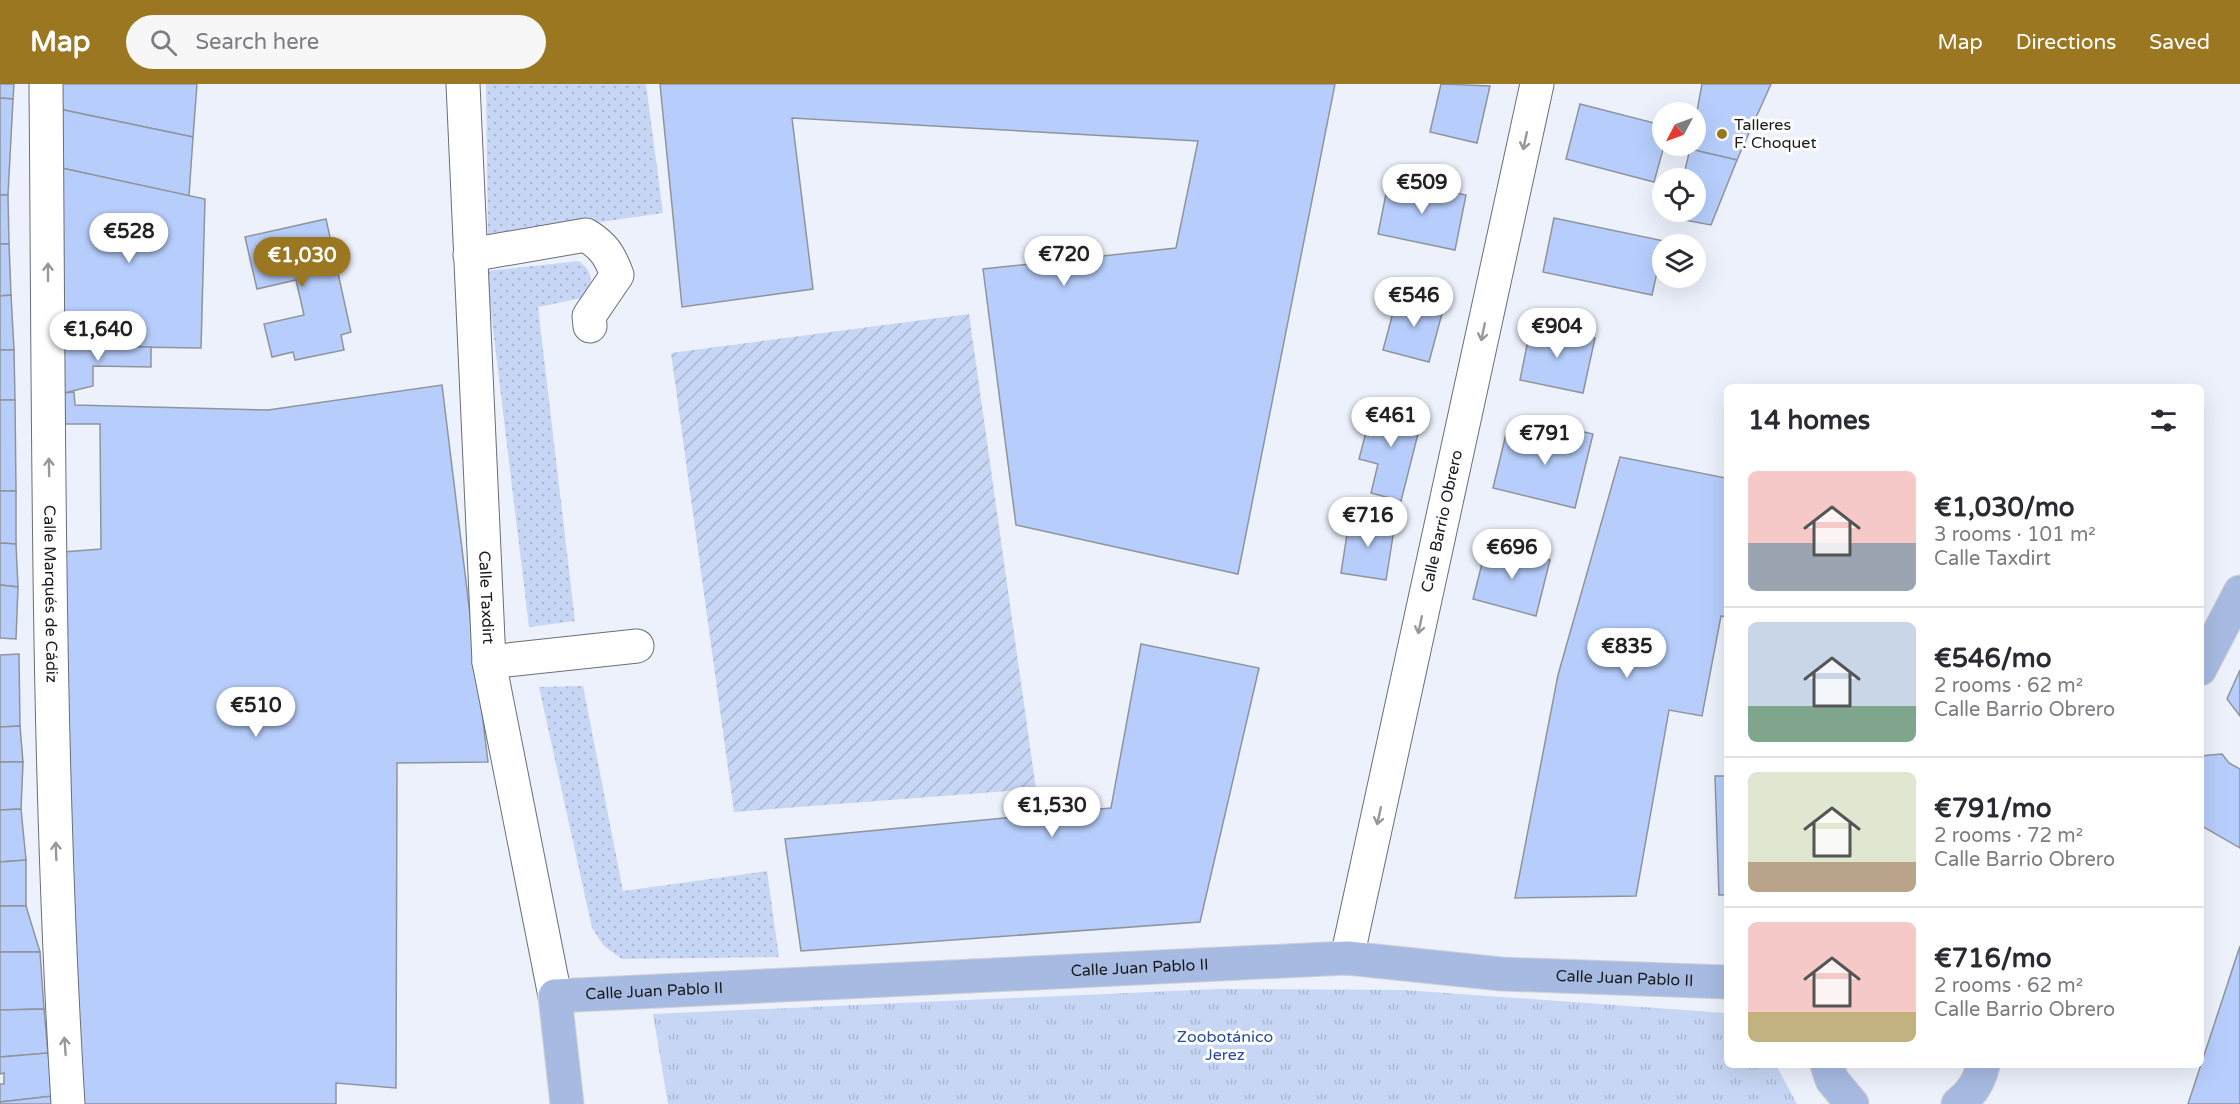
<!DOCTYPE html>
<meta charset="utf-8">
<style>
:root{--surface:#fff;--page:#f7f7f7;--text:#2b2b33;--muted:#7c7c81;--line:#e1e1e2;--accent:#9b7722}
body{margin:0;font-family:"Varela Round",sans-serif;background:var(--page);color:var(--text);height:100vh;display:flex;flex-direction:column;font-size:22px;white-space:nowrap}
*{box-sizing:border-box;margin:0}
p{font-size:20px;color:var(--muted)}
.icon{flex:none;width:33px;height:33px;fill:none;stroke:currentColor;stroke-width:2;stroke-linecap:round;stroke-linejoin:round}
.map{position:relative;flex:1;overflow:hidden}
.details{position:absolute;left:1724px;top:300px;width:480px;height:684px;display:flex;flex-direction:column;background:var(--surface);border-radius:9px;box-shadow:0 6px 24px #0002}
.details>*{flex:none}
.needle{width:39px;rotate:229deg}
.tools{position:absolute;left:1652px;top:18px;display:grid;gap:12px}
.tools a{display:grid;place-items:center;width:54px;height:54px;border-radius:50%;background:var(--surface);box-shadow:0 6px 24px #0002;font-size:30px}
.price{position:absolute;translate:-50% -51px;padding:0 14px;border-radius:21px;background:#fff;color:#222;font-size:20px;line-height:39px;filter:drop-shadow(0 2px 3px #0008)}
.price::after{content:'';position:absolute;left:50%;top:36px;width:18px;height:14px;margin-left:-9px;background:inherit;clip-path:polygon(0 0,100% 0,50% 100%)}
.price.on{background:var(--accent);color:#fff}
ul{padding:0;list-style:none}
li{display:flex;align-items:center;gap:18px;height:150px;padding:0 24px}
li+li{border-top:2px solid var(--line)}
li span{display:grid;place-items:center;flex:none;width:168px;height:120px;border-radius:9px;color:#555}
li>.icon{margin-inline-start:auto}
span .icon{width:72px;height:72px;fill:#fffc;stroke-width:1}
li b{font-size:26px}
h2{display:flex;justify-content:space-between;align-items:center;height:72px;padding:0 24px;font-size:26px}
header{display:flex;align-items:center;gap:36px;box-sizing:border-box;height:84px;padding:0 30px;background:var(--accent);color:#fff}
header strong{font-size:28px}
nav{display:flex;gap:33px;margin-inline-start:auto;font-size:21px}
.search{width:420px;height:54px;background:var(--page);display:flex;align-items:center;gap:15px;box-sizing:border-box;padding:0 21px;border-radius:33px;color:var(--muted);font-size:22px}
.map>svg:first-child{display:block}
.grass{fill:url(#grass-dots)}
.park{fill:url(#park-tufts)}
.garden{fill:url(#garden-furrows)}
.building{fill:#b7cefc;stroke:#8f949c;stroke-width:1.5}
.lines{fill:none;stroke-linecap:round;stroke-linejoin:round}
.minor-casing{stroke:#6a6e76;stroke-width:35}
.major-casing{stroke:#d1d1d2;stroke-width:35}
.minor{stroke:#fff;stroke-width:33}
.major{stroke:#a7bbe2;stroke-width:33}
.oneway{stroke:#979899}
.poi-dot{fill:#9b7722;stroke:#fff;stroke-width:2}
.labels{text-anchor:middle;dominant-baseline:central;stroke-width:6;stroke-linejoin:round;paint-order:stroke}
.poi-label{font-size:16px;fill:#181a1d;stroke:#fff;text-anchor:start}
.street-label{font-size:16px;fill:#181a1d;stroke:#fff}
.park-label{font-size:16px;fill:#274ba0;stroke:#fff}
</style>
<header>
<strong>Map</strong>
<div class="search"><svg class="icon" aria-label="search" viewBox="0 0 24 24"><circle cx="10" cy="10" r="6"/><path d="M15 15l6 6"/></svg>Search here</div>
<nav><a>Map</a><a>Directions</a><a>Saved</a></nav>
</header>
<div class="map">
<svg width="2240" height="1020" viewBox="0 0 2240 1020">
<defs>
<pattern id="grass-dots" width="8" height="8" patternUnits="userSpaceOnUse" patternTransform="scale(1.5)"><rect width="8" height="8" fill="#c7d6f4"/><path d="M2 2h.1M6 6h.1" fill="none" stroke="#aab7d1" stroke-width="1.8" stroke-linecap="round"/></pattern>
<pattern id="park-tufts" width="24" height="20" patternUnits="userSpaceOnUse" patternTransform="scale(1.5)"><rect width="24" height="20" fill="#c7d6f4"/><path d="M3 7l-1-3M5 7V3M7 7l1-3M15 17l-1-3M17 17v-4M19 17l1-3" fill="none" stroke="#aab7d1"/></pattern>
<pattern id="garden-furrows" width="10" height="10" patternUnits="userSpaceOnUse" patternTransform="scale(1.5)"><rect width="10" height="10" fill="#c7d6f4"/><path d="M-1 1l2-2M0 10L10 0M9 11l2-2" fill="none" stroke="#aab7d1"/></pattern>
</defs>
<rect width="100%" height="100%" fill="#ecf1fb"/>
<g class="grass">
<polygon points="486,0 646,0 663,129 488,154"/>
<path d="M 579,177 C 593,188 593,196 587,213 L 538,223 L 575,537 L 529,543 L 486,187 Z"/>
<polygon points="583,602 623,807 767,787 779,873 622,875 604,862 592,844 539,603"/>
</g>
<polygon class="park" points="1218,905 1403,906 1726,929 1726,981 1776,981 1797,1020 668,1020 653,930"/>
<polygon class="garden" points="969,230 1036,705 734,728 671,269"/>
<g class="building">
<polygon points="0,0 14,0 13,15 0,14"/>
<polygon points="58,0 197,0 193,53 59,25"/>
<polygon points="660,0 1335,0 1238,490 1016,441 983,185 1176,164 1198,57 792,34 813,205 682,223"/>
<polygon points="1441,0 1490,2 1477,59 1430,48"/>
<polygon points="1702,0 1771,0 1737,76 1690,65 1690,62 1695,62 1695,38"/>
<polygon points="0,14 13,15 8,111 0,111"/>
<polygon points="1580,20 1662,41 1664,62 1654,98 1566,75"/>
<polygon points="59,25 193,53 189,112 57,83"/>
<polygon points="1690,65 1737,76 1711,141 1673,134 1674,128 1695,128 1695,94 1683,94"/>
<polygon points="57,83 205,115 201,264 60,262"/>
<polygon points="1389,95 1466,111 1455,166 1378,150"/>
<polygon points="0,111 8,111 9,160 0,160"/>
<polygon points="1554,134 1664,157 1652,211 1543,188"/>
<polygon points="326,135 351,248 341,251 344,266 295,276 293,268 272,273 264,240 304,231 296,196 257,205 245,153"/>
<polygon points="0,160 9,160 11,211 0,212"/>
<polygon points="1398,210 1444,222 1429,278 1383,266"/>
<polygon points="11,211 14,266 0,266 0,212"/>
<polygon points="1531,241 1595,254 1583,309 1520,296"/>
<polygon points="60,262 151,263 151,283 93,282 93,302 64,309"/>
<polygon points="0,266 14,266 15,316 0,316"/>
<polygon points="442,301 488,678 397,679 396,1004 336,999 336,1020 80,1020 63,468 101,465 100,340 65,340 64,309 74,308 75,321 268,326"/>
<polygon points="0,316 15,316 16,407 0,407"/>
<polygon points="1374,318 1423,330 1401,417 1371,409 1378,380 1359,375"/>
<polygon points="1549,340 1593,350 1575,424 1493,404 1506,350 1545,359"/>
<polygon points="1620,373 1726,394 1726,533 1721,532 1702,632 1669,626 1636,812 1515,814 1558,591"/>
<polygon points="0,407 16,407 16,460 0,459"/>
<polygon points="1350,431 1395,439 1386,496 1341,489"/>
<polygon points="0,459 16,460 18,503 0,501"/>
<polygon points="1487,460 1550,476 1536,532 1473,515"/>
<polygon points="0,501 18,503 16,555 0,554"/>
<polygon points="1141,560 1259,584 1200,838 801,867 785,755 1111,724"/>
<polygon points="19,570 20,642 0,643 0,571"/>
<polygon points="2240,586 2240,632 2227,615"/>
<polygon points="20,642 23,678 0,678 0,643"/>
<polygon points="2222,670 2229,679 2240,685 2240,764 2202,742 2200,746 2200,672"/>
<polygon points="0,678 23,678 21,725 0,726"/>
<polygon points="1715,692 1726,692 1726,811 1719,811"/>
<polygon points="21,725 26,776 0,778 0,726"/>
<polygon points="26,776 26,822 0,822 0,778"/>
<polygon points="0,822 26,822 40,868 0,868"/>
<polygon points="2240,862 2240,1020 2188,1020"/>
<polygon points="0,868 40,868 44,925 0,926"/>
<polygon points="44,925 48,969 0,973 0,926"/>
<polygon points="48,969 53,1012 0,1018 0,1000 4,1000 4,989 0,990 0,973"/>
<polygon points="53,1012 54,1020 0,1020 0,1018"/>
</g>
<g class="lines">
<g class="minor-casing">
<g id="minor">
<path id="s1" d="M 46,0 C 49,340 47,681 68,1020"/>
<path id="s2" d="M 463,0 L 489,578 L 555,912"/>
<path d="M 470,171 L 586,151 C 604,162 610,172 617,191 L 589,232 L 590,242"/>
<polyline points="489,578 637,562"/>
<path id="s3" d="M 1347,874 L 1537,0"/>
</g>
</g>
<g class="major-casing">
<g id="major">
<polyline points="2200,585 2240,508"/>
<polyline points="1827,981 1832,996 1852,1020"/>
<path id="s4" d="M 567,1020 L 555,912 L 1347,874 L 1501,890 L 1726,898"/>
<path d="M 1958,1020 C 1972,1009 1979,998 1983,981"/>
</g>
</g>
<use href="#minor" class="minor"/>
<use href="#major" class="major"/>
</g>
<defs><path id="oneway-shaft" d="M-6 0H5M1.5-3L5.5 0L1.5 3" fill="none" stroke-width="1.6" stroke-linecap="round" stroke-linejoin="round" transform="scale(1.5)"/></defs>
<g class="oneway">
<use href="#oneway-shaft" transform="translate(1525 57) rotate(102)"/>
<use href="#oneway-shaft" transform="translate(48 188) rotate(-90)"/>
<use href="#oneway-shaft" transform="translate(1483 248) rotate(102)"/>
<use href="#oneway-shaft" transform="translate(49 383) rotate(-91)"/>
<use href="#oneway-shaft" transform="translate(1420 541) rotate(102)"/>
<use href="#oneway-shaft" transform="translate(1379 732) rotate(102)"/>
<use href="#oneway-shaft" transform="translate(56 767) rotate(-92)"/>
<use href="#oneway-shaft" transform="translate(65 962) rotate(-94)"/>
</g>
<circle class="poi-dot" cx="1722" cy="50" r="6"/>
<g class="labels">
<g class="poi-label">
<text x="1734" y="41">Talleres<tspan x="1734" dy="18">F. Choquet</tspan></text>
</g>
<g class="street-label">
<text stroke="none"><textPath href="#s3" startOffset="447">Calle Barrio Obrero</textPath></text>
<text stroke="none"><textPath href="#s1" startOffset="510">Calle Marqués de Cádiz</textPath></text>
<text stroke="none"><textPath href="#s2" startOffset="514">Calle Taxdirt</textPath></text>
<text stroke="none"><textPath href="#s4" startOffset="694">Calle Juan Pablo II</textPath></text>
<text stroke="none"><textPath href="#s4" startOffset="1180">Calle Juan Pablo II</textPath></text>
<text stroke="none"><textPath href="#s4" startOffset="208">Calle Juan Pablo II</textPath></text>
</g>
<g class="park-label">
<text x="1225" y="953">Zoobotánico<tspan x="1225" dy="18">Jerez</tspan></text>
</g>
</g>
</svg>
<div class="tools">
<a><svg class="needle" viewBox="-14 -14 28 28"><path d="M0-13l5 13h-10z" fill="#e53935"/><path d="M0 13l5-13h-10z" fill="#7c7c81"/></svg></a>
<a><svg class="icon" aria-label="locate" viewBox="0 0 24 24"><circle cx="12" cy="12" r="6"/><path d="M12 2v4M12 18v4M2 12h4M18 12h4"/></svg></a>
<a><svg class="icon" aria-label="layers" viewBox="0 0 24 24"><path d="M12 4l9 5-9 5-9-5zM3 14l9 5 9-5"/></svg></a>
</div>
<b class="price" style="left:1422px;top:131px">€509</b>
<b class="price" style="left:129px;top:180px">€528</b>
<b class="price" style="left:1064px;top:203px">€720</b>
<b class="price on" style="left:302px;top:204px">€1,030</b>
<b class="price" style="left:1414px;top:244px">€546</b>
<b class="price" style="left:1557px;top:275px">€904</b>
<b class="price" style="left:98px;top:278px">€1,640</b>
<b class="price" style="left:1391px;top:364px">€461</b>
<b class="price" style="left:1545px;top:382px">€791</b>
<b class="price" style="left:1368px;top:464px">€716</b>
<b class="price" style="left:1512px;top:496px">€696</b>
<b class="price" style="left:1627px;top:595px">€835</b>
<b class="price" style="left:256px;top:654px">€510</b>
<b class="price" style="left:1052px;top:754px">€1,530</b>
<section class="details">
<h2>14 homes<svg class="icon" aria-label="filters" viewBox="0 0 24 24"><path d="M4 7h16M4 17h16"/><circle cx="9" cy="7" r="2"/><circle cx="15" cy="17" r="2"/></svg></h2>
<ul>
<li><span style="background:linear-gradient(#f6c9c9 60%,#9aa5b1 0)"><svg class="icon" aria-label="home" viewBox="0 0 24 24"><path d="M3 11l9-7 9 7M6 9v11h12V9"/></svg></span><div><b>€1,030/mo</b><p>3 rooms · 101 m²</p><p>Calle Taxdirt</p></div></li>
<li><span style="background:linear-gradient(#c9d6e8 70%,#7fa58c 0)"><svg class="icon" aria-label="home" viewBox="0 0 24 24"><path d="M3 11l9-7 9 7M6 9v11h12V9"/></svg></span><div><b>€546/mo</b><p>2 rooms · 62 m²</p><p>Calle Barrio Obrero</p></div></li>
<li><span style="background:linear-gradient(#dfe7d0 75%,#b9a48a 0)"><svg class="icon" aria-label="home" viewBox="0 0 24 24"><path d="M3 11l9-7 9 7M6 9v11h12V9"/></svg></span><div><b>€791/mo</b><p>2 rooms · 72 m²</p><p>Calle Barrio Obrero</p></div></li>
<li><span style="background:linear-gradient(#f6c9c9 75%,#c2b280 0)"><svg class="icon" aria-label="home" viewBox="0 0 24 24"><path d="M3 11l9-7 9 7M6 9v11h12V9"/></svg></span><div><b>€716/mo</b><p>2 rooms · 62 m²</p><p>Calle Barrio Obrero</p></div></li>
</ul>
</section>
</div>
